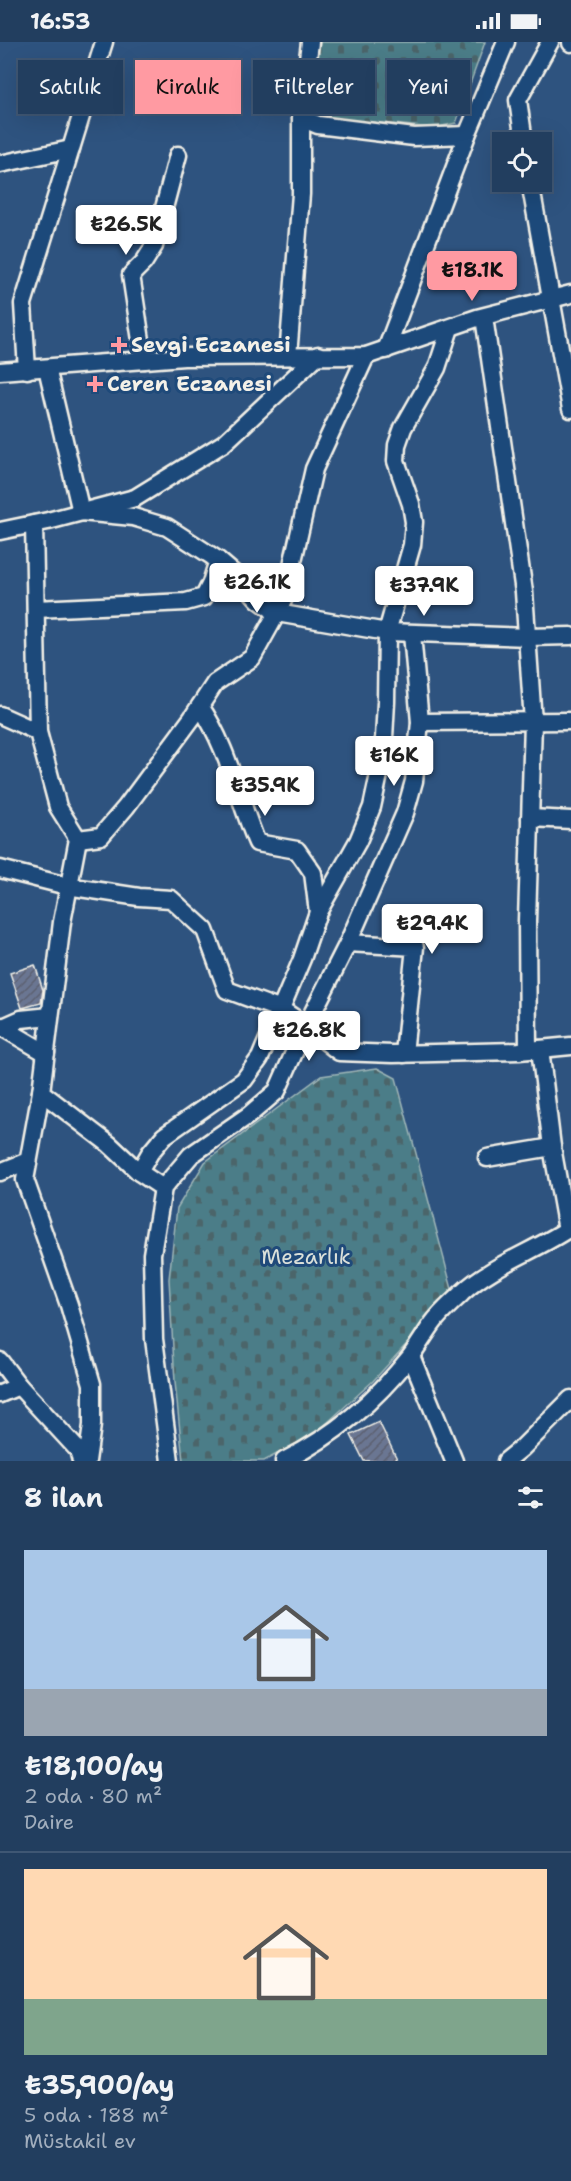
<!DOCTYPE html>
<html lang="tr">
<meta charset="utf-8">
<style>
:root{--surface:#223e5f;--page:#2e4968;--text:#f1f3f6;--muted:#a2aebd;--line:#3f5774;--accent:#ff9aa2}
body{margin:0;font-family:"Shantell Sans",sans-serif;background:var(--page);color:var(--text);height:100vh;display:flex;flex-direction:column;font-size:22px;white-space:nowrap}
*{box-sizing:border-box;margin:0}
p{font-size:20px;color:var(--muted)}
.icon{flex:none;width:33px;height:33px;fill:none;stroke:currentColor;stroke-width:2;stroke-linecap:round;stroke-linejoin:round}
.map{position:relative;height:1419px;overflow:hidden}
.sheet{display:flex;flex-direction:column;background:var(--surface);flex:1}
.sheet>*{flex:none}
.hud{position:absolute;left:18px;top:18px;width:536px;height:54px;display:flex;gap:12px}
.fabs{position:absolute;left:492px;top:90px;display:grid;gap:12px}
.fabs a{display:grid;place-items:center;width:60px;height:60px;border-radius:0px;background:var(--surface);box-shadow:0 6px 24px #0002,0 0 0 2px var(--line);font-size:30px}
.price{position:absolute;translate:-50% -51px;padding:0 14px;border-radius:6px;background:#fff;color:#222;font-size:20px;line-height:39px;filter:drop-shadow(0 2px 3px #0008)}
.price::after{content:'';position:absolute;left:50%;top:36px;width:18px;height:14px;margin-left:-9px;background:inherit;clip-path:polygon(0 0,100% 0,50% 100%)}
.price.on{background:var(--accent);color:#111}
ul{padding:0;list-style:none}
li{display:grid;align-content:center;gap:12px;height:318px;padding:0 24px}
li+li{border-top:2px solid var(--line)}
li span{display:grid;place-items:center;height:186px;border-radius:0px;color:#555}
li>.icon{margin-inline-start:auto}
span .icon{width:108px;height:108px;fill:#fffc;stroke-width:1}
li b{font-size:26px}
h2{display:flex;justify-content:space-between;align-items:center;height:72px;padding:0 24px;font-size:26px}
.tag{padding:0 21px;border-radius:0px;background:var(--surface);box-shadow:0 6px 24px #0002,0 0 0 2px var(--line);font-size:21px;line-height:54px}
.tag.on{background:var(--accent);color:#111}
.status{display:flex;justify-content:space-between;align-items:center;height:42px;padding:0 30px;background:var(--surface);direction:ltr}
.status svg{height:16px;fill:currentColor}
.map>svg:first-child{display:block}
.cemetery{fill:url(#cemetery-stones);stroke:#a0b7b8;stroke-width:1.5}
.building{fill:url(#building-hatch);stroke:#f4f1e8;stroke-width:1.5}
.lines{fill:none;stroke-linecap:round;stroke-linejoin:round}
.minor-casing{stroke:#f4f1e8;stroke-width:21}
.minor{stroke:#1f4a7a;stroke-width:16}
.poi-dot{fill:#ff9aa2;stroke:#1f4a7a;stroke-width:2}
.labels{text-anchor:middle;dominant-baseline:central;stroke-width:6;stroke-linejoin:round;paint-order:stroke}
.poi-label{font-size:21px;font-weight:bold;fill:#f4f1e8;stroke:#1f4a7a;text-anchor:start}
.park-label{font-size:21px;fill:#dbe0da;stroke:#1f4a7a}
</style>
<div class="status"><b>16:53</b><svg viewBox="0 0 49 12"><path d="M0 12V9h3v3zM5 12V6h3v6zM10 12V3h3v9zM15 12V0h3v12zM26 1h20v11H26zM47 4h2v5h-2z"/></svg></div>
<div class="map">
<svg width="571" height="1419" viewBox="0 0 571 1419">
<defs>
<pattern id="cemetery-stones" width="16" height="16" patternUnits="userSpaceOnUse" patternTransform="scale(1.5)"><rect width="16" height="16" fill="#4c7d88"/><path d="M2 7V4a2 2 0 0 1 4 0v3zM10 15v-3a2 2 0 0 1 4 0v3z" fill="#4b656a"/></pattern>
<pattern id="building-hatch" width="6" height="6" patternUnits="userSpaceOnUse" patternTransform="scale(1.5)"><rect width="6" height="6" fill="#6b7692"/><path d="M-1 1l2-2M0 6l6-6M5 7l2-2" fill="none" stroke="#5c6170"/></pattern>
</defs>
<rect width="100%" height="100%" fill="#2e537f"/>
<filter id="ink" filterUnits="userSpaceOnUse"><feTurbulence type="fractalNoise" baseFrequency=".0167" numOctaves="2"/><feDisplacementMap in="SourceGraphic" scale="12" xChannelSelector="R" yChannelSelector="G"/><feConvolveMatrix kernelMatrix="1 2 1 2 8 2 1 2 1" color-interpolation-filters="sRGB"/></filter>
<g filter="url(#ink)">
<g class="cemetery">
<polygon points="320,0 485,0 456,81 433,86 332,76 313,68"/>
<polygon points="377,1026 396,1036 453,1251 373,1339 316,1391 264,1419 183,1419 175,1340 169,1237 177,1166 205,1120 321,1034"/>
</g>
<g class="building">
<polygon points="35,923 43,948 41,961 22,966 10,931"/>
<polygon points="379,1380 398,1419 364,1419 351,1393"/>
</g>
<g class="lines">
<g class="minor-casing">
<g id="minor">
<polyline points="571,0 571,1"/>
<polyline points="301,76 318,83 414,95 467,93"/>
<polyline points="524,100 518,58 550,0"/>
<polyline points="0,122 71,107"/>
<polyline points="530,140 571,367"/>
<polyline points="484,275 524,550 533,680 527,879 528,1008"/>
<polyline points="386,308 467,93 506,0"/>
<polyline points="288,314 301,152 301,76 310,0"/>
<polyline points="144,318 131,233 144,220 154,204 178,113"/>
<polyline points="47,326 81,470 133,475 167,485 218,518 239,536 258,557 277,571 387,590 528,595 571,594"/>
<polyline points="27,328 23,262 104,0"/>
<polyline points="0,329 184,315 366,314 477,276 571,252"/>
<polyline points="34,482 38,690 58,765 78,797 62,880 41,1050 109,1102 139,1130 163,1146"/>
<polyline points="0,489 48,479 135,456 224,401 318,313"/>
<polyline points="36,567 186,560 204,555 211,541 218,518"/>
<path d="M 200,664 C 228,705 238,756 257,801 L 297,808 L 313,831 L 318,870"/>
<polyline points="0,673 38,690"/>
<polyline points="420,680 571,679"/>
<polyline points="530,776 571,778"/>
<polyline points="78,797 101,794 126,765 192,676 215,641 252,616 277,571 285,554 314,427 366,314"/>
<polyline points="0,827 67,844 139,855 171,857 205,888 227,948 284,969 306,984 339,1010 393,1012 519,1009 571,1004"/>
<polyline points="348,901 415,905 404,1012"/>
<polyline points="0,984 46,1011"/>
<polyline points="3,985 21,977 50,974"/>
<polyline points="540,1007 552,1105 567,1188"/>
<polyline points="41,1050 25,1138 69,1263 92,1342 92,1383 87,1419"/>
<polyline points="487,1116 552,1105"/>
<polyline points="0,1130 28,1119"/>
<polyline points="139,1130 150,1111 164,1094 244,1038 260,1016 302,917 318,870 358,799 372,765 383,714 386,660 387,590 412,503 414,480 411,462 396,419 397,403 403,386 437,326 450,286"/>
<polyline points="411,1314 454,1419"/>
<polyline points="0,1319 19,1344 78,1408 81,1419"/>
<polyline points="0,1352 19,1344"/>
<polyline points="170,1419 154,1297 152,1212 163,1146 191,1113 249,1073 277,1049 306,984 348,901 405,771 414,739 420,680 412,592"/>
<path d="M 284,1419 C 335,1393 374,1360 410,1315 C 418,1304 425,1292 433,1281 C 441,1270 452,1261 462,1251 C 493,1222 536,1209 571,1185"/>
<polyline points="506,1419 522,1406 571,1357"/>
</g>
</g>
<use href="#minor" class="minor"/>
</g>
</g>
<g class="poi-dot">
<path d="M116 294h6v6h6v6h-6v6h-6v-6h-6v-6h6z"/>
<path d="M92 333h6v6h6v6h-6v6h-6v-6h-6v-6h6z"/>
</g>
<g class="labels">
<g class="poi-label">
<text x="131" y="303">Sevgi Eczanesi</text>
<text x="107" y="342">Ceren Eczanesi</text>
</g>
<g class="park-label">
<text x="306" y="1215">Mezarlık</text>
</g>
</g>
</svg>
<div class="fabs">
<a><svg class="icon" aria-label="locate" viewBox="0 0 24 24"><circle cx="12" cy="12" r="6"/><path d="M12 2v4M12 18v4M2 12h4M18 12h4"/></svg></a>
</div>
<b class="price" style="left:126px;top:214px">₺26.5K</b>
<b class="price on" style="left:472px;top:260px">₺18.1K</b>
<b class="price" style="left:257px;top:572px">₺26.1K</b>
<b class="price" style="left:424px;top:575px">₺37.9K</b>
<b class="price" style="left:394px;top:745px">₺16K</b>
<b class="price" style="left:265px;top:775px">₺35.9K</b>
<b class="price" style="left:432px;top:913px">₺29.4K</b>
<b class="price" style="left:309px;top:1020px">₺26.8K</b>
<div class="hud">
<a class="tag">Satılık</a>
<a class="tag on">Kiralık</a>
<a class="tag">Filtreler</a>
<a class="tag">Yeni</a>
</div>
</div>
<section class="sheet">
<h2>8 ilan<svg class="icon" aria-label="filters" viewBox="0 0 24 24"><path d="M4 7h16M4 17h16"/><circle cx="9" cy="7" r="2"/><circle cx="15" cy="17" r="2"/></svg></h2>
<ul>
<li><span style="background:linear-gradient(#a9c7e8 75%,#9aa5b1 0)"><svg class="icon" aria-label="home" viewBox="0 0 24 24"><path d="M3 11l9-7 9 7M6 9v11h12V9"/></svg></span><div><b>₺18,100/ay</b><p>2 oda · 80 m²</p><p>Daire</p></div></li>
<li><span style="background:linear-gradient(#ffd9b3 70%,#7fa58c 0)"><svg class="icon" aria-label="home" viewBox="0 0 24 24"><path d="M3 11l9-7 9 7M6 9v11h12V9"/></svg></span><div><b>₺35,900/ay</b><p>5 oda · 188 m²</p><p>Müstakil ev</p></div></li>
</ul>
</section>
